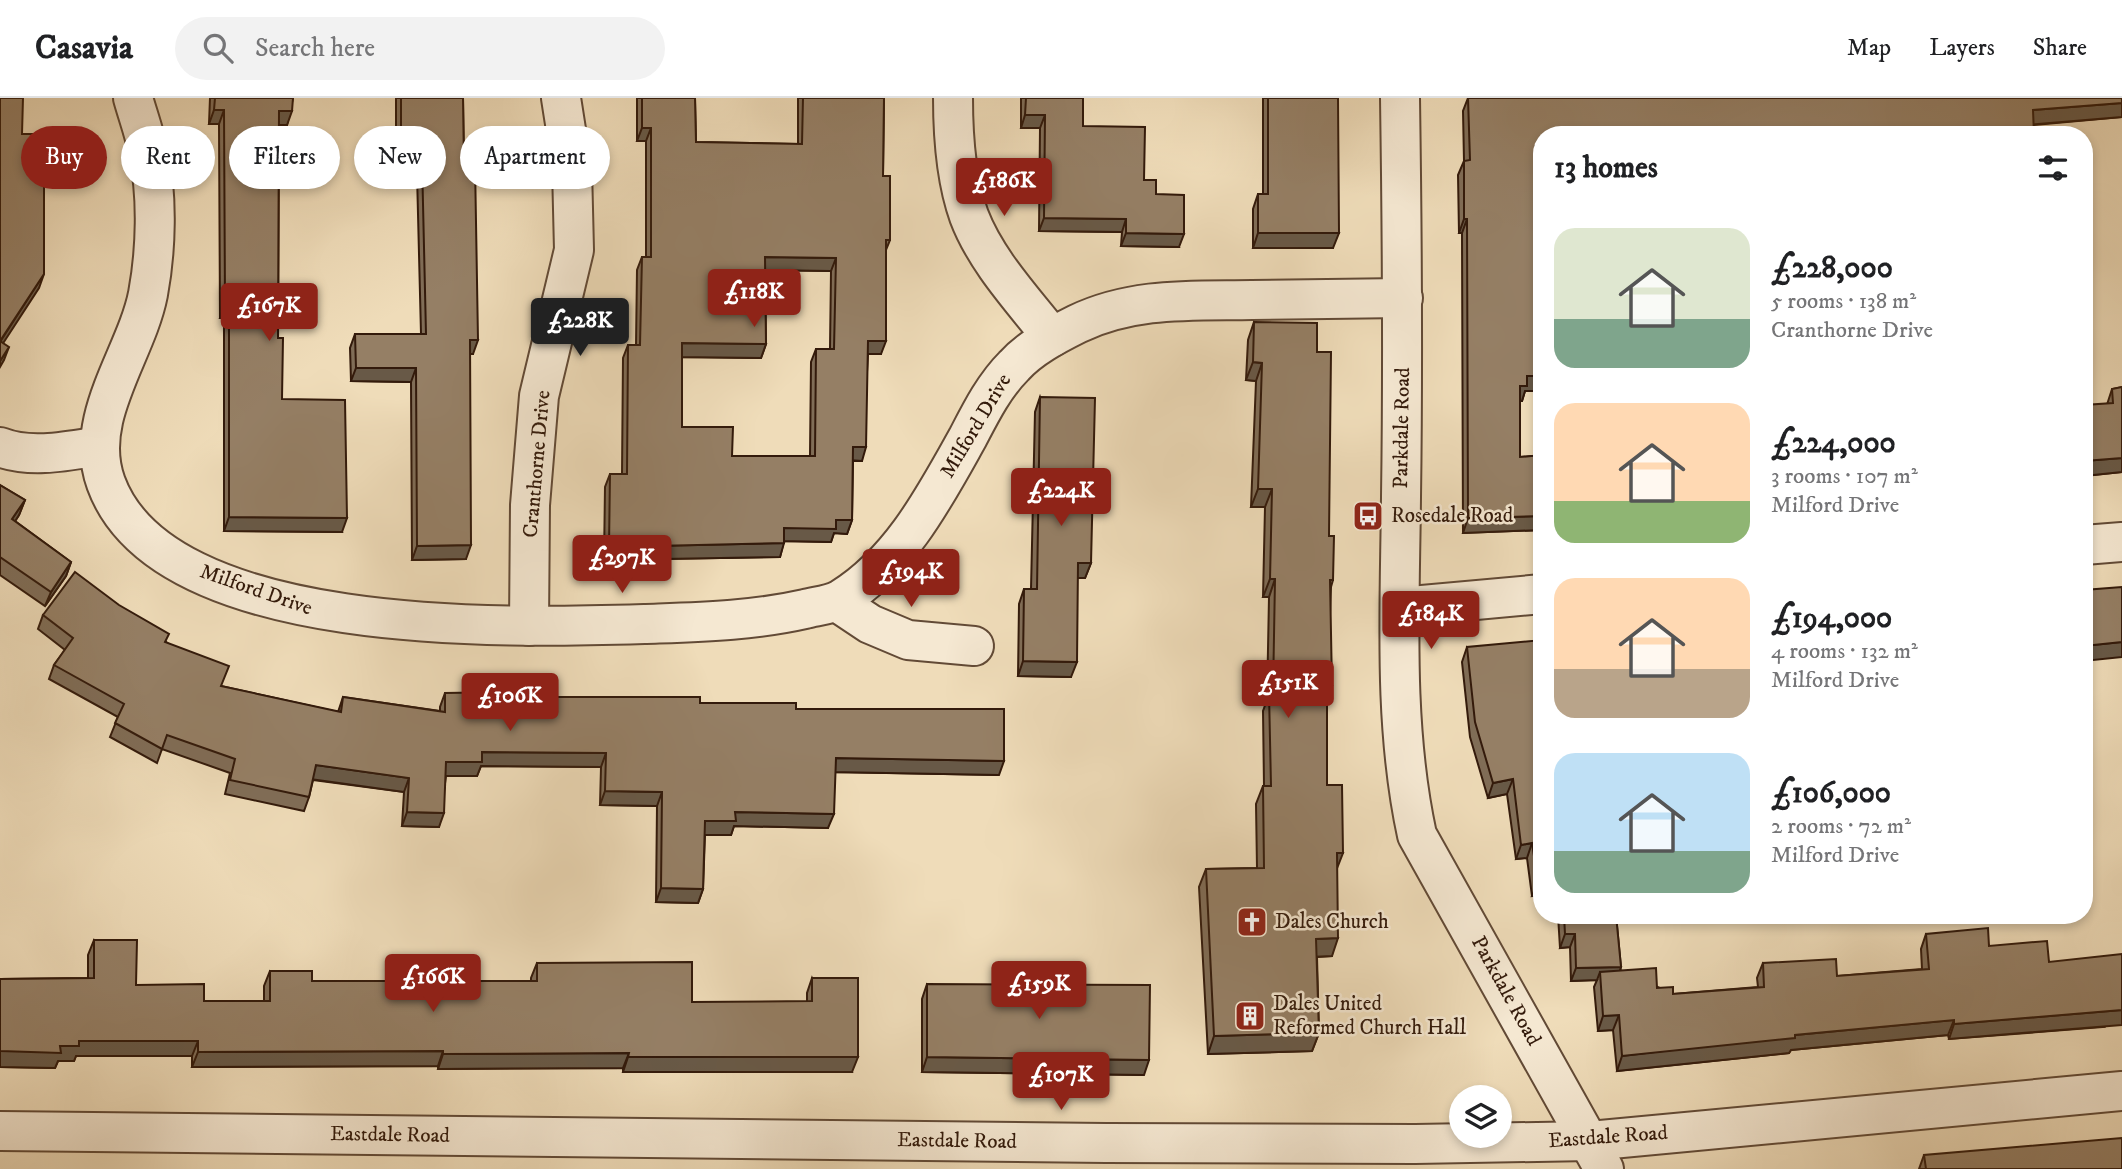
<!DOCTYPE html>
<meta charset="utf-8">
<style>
:root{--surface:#fff;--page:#f2f2f2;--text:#202124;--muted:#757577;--line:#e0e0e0;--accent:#8f2418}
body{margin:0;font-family:"IM FELL DW Pica",serif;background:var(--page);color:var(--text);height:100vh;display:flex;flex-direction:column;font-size:26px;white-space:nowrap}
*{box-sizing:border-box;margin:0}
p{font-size:23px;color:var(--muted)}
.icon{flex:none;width:38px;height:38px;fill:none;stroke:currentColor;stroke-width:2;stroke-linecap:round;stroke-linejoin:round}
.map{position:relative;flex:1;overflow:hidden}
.panel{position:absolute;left:1533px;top:28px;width:560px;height:798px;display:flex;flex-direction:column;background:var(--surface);border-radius:28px;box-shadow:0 4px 10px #0003}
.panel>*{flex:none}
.guide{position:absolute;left:21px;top:28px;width:665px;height:63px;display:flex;gap:14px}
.tools{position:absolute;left:1449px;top:987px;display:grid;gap:14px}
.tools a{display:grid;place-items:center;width:63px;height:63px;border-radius:50%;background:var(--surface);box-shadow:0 4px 10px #0003;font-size:35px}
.price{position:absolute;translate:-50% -60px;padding:0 16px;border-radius:7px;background:var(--accent);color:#fff;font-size:23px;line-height:46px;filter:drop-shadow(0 2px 4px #0008)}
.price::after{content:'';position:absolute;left:50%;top:42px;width:21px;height:16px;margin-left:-10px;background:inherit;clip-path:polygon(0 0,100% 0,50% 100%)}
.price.current{background:#222;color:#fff}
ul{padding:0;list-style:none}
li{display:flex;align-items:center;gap:21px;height:175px;padding:0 21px}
li span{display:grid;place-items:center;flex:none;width:196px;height:140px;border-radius:21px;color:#555}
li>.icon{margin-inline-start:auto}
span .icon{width:84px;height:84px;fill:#fffc;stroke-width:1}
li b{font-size:30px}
h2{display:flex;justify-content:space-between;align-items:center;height:84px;padding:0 21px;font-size:30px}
.tag{padding:0 24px;border-radius:32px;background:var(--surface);box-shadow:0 4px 10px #0003;font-size:24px;line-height:63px}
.tag.current{background:var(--accent);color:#fff}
header{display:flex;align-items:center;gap:42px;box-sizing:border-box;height:98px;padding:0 35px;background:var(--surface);border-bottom:2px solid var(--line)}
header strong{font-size:33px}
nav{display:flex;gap:38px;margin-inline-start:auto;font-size:24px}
.search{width:490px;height:63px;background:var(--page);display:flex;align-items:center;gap:18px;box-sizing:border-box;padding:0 24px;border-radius:38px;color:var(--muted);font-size:26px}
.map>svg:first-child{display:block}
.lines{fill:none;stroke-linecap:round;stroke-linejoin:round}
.street-casing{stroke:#624a36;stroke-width:42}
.street{stroke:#f5e8d2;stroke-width:38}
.wall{fill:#806d57;stroke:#331a0b;stroke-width:2;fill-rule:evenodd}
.shaded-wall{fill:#685947;stroke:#331a0b;stroke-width:2}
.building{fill:#957f65;stroke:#331a0b;stroke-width:2;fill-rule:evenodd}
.labels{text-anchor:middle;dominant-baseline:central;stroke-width:5;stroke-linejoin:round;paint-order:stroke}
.street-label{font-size:21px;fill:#331a0b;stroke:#f5e8d2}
.poi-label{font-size:21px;fill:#331a0b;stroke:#f5e8d2;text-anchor:start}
</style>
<header>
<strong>Casavia</strong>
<div class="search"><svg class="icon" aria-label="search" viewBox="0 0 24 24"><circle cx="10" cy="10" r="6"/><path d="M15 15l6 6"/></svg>Search here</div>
<nav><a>Map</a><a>Layers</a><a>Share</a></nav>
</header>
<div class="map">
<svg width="2122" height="1071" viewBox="0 0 2122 1071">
<rect width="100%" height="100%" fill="#efdcb9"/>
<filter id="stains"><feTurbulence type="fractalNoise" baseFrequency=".00286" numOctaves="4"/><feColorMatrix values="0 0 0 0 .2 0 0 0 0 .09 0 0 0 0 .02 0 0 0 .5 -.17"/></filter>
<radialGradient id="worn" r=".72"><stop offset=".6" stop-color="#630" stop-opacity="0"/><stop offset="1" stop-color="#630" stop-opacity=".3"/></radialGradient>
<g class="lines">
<g class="street-casing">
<g id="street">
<path d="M 133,0 C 138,18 145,36 148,54 C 158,97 156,153 148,196 C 136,257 82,320 106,385 C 163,541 511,530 646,526 C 700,524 752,523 805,511 C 817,508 831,507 841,501 C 901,464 935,398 968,339 C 981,314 994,288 1014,268 C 1030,250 1055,237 1077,226 C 1133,199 1191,203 1252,202 C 1302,201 1353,201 1403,200"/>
<path d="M 953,0 C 953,38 956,82 969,118 C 986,163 1023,202 1052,239"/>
<path d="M 1400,0 C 1402,133 1403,266 1401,399 C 1400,511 1393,627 1417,737 L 1604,1071"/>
<path d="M 0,349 C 30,361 68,353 99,348"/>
<polyline points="2084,447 2122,444"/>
<polyline points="837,504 870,526 908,542 974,548"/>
<polyline points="1400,509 1542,496"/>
<polyline points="529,528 530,407 539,298 574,152 572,70 561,0"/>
<polyline points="0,1033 1106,1045 1415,1046 1590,1043 2122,993"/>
</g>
</g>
<use href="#street" class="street"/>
</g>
<g class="wall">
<polygon points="210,0 293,0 287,27 279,27 278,240 282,301 342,434 224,433 224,220 220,220 219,26 209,26"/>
<polygon points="396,0 463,0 464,65 473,256 470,256 466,461 412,462 411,284 351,283 350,250 355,236 421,236 417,76 396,75"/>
<path d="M 637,0 L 695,0 L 696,44 L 798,46 L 798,0 L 884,0 L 883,78 L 890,142 L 886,152 L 881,256 L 868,256 L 862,363 L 853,363 L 852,422 L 847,436 L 834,435 L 831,444 L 784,443 L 780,459 L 604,462 L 605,389 L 610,376 L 622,376 L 623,260 L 628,247 L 636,247 L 637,172 L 642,159 L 646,159 L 646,43 L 637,43 ZM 765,172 L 831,173 L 830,251 L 816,251 L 811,264 L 810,358 L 732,358 L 682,329 L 682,259 L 761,260 L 766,246 Z"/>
<polygon points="1021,0 1083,0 1083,28 1144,82 1156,96 1179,149 1121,148 1122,134 1039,133 1040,30 1021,30"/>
<polygon points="1263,0 1338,0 1333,150 1253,150 1253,111 1258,96 1263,96"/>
<polygon points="1468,0 2122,0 2122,19 2034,27 2034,37 1542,37 1542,62 1535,62 1525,293 1522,303 1520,303 1520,359 1542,357 1542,432 1463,435 1462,135 1459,135 1458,77 1464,63 1463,13"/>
<polygon points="1254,224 1317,254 1329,438 1333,482 1331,489 1327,602 1327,687 1337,771 1332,858 1317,859 1319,935 1312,953 1208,956 1199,789 1206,771 1257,770 1256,706 1263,688 1264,688 1263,613 1267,602 1269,499 1263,499 1265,409 1251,409 1256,283 1246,282 1248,242"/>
<polygon points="2122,289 2122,374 2084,378 2112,291"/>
<polygon points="1040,299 1091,465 1085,480 1077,480 1071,579 1018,578 1019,506 1024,491 1031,491 1035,314"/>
<polygon points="0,387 25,402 19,417 15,423 71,464 66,478 45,508 0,477"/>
<polygon points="43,517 166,544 221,588 338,614 343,599 440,613 440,609 445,595 700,605 796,611 999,677 835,674 828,730 734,728 731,737 705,737 703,791 698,805 656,804 657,708 600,707 601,669 481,668 477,678 446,678 439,729 402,728 404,694 313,682 309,699 304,713 225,696 230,675 162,651 157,665 110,639 118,619 49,581 54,567 65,552 38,531"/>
<polygon points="1467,549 1539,600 1542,610 1542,797 1532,798 1527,760 1516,761 1507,696 1488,700 1470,639 1462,564"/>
<polygon points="1558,817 1616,817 1621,869 1620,872 1673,896 1758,889 1757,880 1763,865 1837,878 1922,871 1921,851 1926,836 1989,848 2049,864 2104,929 1949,941 1948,937 1791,952 1789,955 1617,973 1613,932 1598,933 1594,889 1597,882 1571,883 1570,849 1560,850"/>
<polygon points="94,842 136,887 204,903 264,903 264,888 270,873 312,883 531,883 531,880 537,865 692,904 807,904 807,895 812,880 852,974 623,974 623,970 438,971 438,968 192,969 192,958 76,958 74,963 58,963 55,970 0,969 0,881 88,880 88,857"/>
<polygon points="927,886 1144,977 922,974 922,901"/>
<polygon points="1924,1057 2122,1071 1919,1071"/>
</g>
<g class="shaded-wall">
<polygon points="2122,5 2122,19 2027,27 2033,12"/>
<polygon points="214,12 224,12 219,26 209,26"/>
<polygon points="279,13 292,13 287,27 274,27"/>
<polygon points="1025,17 1045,17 1040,30 1021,30"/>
<polygon points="1978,29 1975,37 1917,37"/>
<polygon points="642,30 651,30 646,43 637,43"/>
<polygon points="1542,47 1542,62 1530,63 1535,48"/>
<polygon points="401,61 422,62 417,76 396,75"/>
<polygon points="1044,120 1126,121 1122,134 1039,133"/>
<polygon points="1464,121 1467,121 1462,135 1459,135"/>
<polygon points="1126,135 1184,136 1179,149 1121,148"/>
<polygon points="1258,135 1339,135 1333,150 1253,150"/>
<polygon points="765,159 836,160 831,173 760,172"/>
<polygon points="44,176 39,190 0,250 0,244"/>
<polygon points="225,206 229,206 224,220 220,220"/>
<polygon points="470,242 478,242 473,256 465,256"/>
<polygon points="868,243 886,243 881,256 863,256"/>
<polygon points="682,245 766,246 761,260 677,259"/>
<polygon points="9,249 4,262 0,269 0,263"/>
<polygon points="1253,264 1262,265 1256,283 1246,282"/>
<polygon points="356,270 416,270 411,284 351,283"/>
<polygon points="1527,278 1542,278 1542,293 1525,293 1522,303 1515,303 1520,288"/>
<polygon points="853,349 866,349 862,363 848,362"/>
<polygon points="2122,360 2122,374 2084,378 2084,363"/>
<polygon points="1258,391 1272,391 1265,409 1251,409"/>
<polygon points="25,402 19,417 7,436 12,421"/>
<polygon points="1542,418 1542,432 1463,435 1468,420"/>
<polygon points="229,419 347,420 342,434 224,433"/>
<polygon points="836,422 852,422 847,436 834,435 831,444 780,443 784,430"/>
<polygon points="784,445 780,459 604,462 609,449"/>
<polygon points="471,447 466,461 412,462 417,448"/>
<polygon points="71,464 66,478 45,508 51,494"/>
<polygon points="1078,465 1091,465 1085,480 1072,480"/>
<polygon points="1270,481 1275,481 1269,499 1263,499"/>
<polygon points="2122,544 2122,559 2084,563 2084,548"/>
<polygon points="1023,563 1077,564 1071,579 1018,578"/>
<polygon points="1542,586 1542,600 1531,601 1536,587"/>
<polygon points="1327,588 1332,588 1325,606"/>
<polygon points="482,654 606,655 601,669 481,668 477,678 441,678 446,664"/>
<polygon points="836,660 1004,663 999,677 830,674"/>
<polygon points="316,667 409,680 404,694 310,681"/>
<polygon points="1513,681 1507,696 1488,700 1493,685"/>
<polygon points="605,693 662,694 657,708 600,707"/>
<polygon points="407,714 444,715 439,729 402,728"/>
<polygon points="735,714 834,716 828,730 734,728 731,737 700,737 705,723"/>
<polygon points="1532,745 1527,760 1516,761 1521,747"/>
<polygon points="1337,755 1343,755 1336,773"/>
<polygon points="1542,783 1542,797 1532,798 1538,784"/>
<polygon points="661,790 703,791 698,805 656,804"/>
<polygon points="1565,836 1575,836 1570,849 1560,850"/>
<polygon points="1338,840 1332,858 1310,859 1316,841"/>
<polygon points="1621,869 1617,882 1600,874 1597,882 1571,883 1576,870"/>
<polygon points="2122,912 2122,927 1949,941 1954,926"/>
<polygon points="1619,917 1613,932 1598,933 1603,918"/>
<polygon points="1954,922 1948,937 1791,952 1789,955 1617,973 1622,958 1795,937"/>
<polygon points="1319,935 1312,953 1208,956 1214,938"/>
<polygon points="79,943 198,943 192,958 76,958 74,963 58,963 55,970 0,969 0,953 60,948"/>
<polygon points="443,953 438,968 192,969 198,954"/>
<polygon points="629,955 623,970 438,971 443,956"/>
<polygon points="628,959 858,959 852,974 623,974"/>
<polygon points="927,959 1149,962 1144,977 922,974"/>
</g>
<g class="building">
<polygon points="0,0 23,0 22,36 39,36 39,54 44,54 44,176 0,243 9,249 0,263"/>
<polygon points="215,0 293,0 292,13 279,13 278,240 283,240 282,301 345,302 347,420 229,419 229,206 225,206 224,12 214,12"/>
<polygon points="401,0 463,0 464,65 475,65 478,242 470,242 471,447 417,448 416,270 356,270 355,236 426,236 422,62 401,61"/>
<path d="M 642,0 L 695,0 L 696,44 L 802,46 L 803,0 L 884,0 L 883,78 L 890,78 L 890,142 L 886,142 L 886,243 L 868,243 L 866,349 L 853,349 L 852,422 L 836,422 L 836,431 L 784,430 L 784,445 L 609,449 L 610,376 L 627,376 L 628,247 L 640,247 L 642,159 L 651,159 L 651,30 L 642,30 ZM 765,159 L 836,160 L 834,251 L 816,251 L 815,358 L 732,358 L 733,329 L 682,329 L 682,245 L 766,246 Z"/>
<polygon points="1026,0 1083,0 1083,28 1145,29 1144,82 1156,82 1156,96 1184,97 1184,136 1126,135 1126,121 1044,120 1045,17 1025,17"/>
<polygon points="1268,0 1338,0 1339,135 1258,135 1258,96 1268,96"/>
<polygon points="1468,0 2122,0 2122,5 2033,12 2034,37 1979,37 1978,29 1917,37 1860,37 1860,35 1837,37 1542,37 1542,47 1535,48 1536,125 1540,125 1542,183 1542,278 1527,278 1527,288 1520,288 1520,359 1542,357 1542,418 1468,420 1467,121 1464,121 1464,63 1470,62"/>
<polygon points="1254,224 1317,225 1317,254 1331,254 1329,438 1334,438 1333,482 1330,482 1332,588 1327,588 1327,687 1342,687 1343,755 1337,755 1338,840 1316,841 1319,935 1214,938 1206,771 1264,770 1263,688 1271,688 1269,595 1273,595 1275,481 1270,481 1272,391 1258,391 1262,265 1253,264"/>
<polygon points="2122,289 2122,360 2084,363 2084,307 2113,305 2112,291"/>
<polygon points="1040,299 1095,300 1091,465 1078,465 1077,564 1023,563 1024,491 1037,491"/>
<polygon points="0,387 25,402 12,421 71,464 51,494 0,459"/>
<polygon points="75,474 119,507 169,536 165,544 229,568 221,588 341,614 343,599 445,614 445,595 516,594 516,599 700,599 700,605 796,605 796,611 1004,611 1004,663 836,660 834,716 735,714 736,723 705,723 703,791 661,790 662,694 605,693 606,655 482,654 482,664 446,664 444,715 407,714 409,680 316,667 309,699 230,682 235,661 167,637 162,651 115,625 124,606 54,567 73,540 43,517"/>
<polygon points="2122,489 2122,544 2084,548 2084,492"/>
<polygon points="1542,542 1542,586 1536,587 1542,610 1542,783 1538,784 1532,745 1521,747 1513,681 1493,685 1475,624 1467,549"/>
<polygon points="1564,817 1616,817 1621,869 1576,870 1575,836 1565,836"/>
<polygon points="1988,830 1989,848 2047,843 2049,864 2122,856 2122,912 1954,926 1954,922 1795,937 1795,940 1622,958 1619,917 1603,918 1600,874 1656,870 1657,890 1673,889 1673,896 1764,889 1763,865 1836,861 1837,878 1929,871 1926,836"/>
<polygon points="94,842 137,842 136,887 204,886 204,903 270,903 270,873 312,873 312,883 537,883 537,865 692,864 692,904 812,903 812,880 858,880 858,959 628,959 629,955 443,956 443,953 198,954 198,943 79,943 79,948 60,948 61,955 0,953 0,881 94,880"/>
<polygon points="927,886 1150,887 1149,962 927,959"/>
<polygon points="2122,1040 2122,1071 1926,1071 1924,1057"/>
</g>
<defs>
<g id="bus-square" transform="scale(1.575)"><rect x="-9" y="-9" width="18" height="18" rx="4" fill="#8f2418" stroke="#f5e8d2"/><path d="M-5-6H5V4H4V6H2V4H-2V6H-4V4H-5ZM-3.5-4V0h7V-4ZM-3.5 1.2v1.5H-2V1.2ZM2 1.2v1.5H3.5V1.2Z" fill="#fff"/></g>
<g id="church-square" transform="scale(1.575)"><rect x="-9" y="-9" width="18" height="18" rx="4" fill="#8f2418" stroke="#f5e8d2"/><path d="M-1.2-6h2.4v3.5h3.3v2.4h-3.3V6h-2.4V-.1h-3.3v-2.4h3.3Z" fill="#fff"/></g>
<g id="building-square" transform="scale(1.575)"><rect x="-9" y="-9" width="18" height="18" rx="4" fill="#8f2418" stroke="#f5e8d2"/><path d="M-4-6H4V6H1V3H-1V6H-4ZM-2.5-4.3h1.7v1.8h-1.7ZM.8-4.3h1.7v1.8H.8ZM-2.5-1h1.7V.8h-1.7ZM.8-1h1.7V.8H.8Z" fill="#fff"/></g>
</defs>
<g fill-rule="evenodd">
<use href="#bus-square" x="1368" y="418"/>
<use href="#church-square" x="1252" y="824"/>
<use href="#building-square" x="1250" y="918"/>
</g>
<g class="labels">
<g class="street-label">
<text transform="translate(976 328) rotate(-59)">Milford Drive</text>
<text transform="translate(1402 330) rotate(-89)">Parkdale Road</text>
<text transform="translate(537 366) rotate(-85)">Cranthorne Drive</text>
<text transform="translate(256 492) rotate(19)">Milford Drive</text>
<text transform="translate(1506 893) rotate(61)">Parkdale Road</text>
<text transform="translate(390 1037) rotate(1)">Eastdale Road</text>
<text transform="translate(1608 1039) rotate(-4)">Eastdale Road</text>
<text transform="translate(957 1043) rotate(1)">Eastdale Road</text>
</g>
<g class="poi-label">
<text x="1391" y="418">Rosedale Road</text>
<text x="1275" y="824">Dales Church</text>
<text x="1273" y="906">Dales United<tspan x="1273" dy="24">Reformed Church Hall</tspan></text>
</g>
</g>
<rect width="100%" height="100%" filter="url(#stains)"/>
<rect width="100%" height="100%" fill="url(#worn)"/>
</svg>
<div class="tools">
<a><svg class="icon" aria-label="layers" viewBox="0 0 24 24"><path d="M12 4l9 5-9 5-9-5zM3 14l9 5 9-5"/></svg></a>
</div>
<b class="price" style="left:1004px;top:120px">£186K</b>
<b class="price" style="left:754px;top:231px">£118K</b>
<b class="price" style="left:269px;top:245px">£167K</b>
<b class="price current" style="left:580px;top:260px">£228K</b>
<b class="price" style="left:1061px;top:430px">£224K</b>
<b class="price" style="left:622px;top:497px">£297K</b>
<b class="price" style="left:911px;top:511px">£194K</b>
<b class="price" style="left:1431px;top:553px">£184K</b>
<b class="price" style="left:1288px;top:622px">£151K</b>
<b class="price" style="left:510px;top:635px">£106K</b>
<b class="price" style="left:433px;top:916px">£166K</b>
<b class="price" style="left:1039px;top:923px">£159K</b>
<b class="price" style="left:1061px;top:1014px">£107K</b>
<div class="guide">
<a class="tag current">Buy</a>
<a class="tag">Rent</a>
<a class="tag">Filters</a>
<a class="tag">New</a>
<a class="tag">Apartment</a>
</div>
<section class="panel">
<h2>13 homes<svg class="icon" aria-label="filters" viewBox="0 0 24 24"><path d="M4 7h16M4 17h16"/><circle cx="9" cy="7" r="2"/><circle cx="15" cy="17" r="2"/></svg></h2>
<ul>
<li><span style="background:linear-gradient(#dfe7d0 65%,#7fa58c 0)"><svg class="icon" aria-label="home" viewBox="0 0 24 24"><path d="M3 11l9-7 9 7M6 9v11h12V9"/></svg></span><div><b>£228,000</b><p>5 rooms · 138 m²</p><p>Cranthorne Drive</p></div></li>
<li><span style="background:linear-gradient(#ffd9b3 70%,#8fb573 0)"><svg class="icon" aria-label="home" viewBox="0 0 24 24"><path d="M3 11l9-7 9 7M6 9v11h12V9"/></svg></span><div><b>£224,000</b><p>3 rooms · 107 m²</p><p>Milford Drive</p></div></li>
<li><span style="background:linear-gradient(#ffd9b3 65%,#b9a48a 0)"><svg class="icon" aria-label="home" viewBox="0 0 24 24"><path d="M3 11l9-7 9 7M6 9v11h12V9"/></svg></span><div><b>£194,000</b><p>4 rooms · 132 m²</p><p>Milford Drive</p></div></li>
<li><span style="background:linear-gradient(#bfe0f5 70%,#7fa58c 0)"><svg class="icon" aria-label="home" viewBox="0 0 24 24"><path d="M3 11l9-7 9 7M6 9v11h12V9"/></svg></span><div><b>£106,000</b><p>2 rooms · 72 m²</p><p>Milford Drive</p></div></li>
</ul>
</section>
</div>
